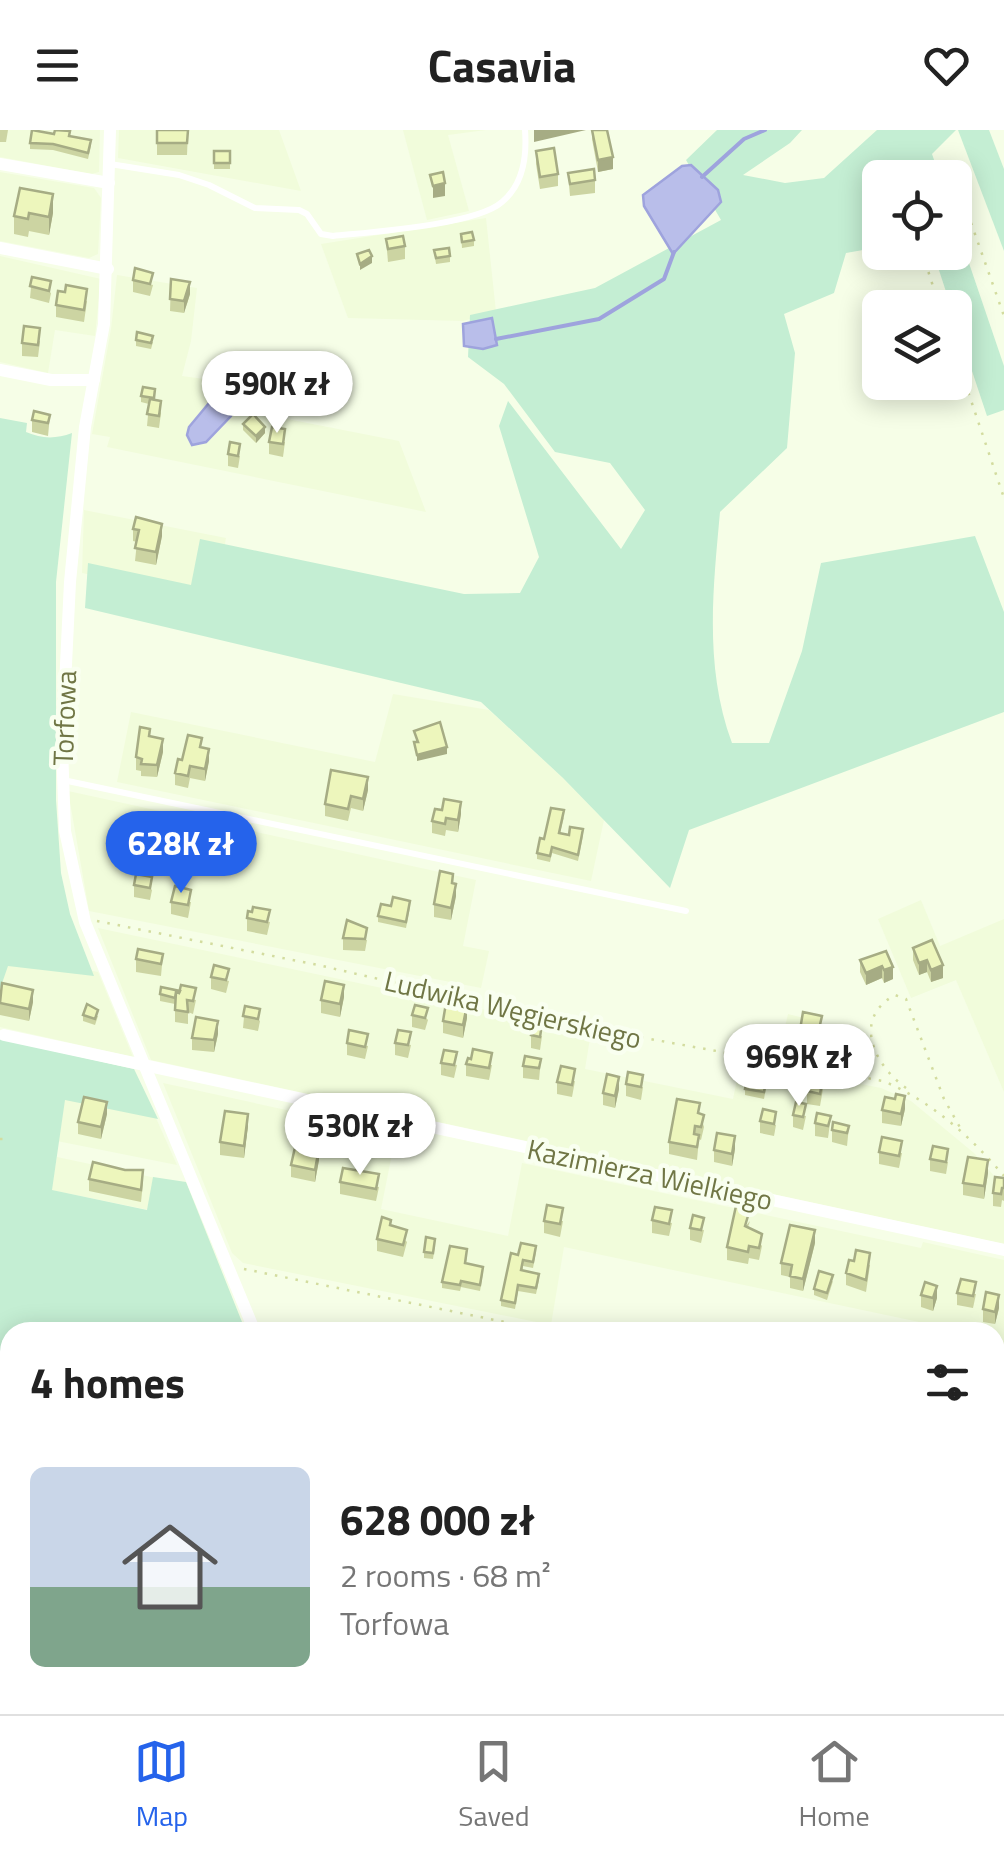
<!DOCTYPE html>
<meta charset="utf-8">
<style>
:root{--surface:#fff;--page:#f6f6f6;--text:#222;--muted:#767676;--line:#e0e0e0;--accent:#2563eb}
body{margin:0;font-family:"Titillium Web",sans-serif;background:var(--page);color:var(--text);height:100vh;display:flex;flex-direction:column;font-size:38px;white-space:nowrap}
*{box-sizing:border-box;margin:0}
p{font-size:32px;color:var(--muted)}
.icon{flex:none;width:55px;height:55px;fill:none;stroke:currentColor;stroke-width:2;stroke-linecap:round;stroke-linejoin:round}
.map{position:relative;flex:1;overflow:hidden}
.side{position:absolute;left:0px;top:1192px;width:1005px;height:392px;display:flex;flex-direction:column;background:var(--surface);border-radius:30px 30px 0 0;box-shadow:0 5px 25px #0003}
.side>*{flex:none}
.tools{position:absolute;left:862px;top:30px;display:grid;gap:20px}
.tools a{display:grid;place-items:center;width:110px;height:110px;border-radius:15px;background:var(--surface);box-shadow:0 5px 25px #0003;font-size:50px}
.price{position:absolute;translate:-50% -85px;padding:0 22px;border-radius:35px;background:#fff;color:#222;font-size:32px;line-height:65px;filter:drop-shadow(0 2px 5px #0008)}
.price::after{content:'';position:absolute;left:50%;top:60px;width:30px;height:22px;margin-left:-15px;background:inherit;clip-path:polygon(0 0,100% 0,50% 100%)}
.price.active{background:var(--accent);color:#fff}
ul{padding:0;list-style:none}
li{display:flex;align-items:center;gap:30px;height:250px;padding:0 30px}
li span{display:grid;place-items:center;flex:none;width:280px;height:200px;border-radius:15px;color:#555}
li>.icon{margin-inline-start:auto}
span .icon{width:120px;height:120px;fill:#fffc;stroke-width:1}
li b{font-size:42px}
h2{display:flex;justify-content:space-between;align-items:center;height:120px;padding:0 30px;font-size:42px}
header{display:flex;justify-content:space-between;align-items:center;height:130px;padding:0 30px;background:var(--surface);font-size:45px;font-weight:700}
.menu{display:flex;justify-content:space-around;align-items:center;height:140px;border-top:2px solid var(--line);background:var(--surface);font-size:28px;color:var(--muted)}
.menu a{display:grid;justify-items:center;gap:5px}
.menu .active{color:var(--accent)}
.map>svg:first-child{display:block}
.residential{fill:#f1fcdb}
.green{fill:#c4eed3}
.water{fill:#b9beea;stroke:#9ea3dd;stroke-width:2.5}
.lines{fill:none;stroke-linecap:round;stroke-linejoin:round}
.stream{stroke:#9ea3dd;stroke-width:4}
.path{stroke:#d3dc9f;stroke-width:2.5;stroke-dasharray:2.5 8;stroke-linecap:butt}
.service{stroke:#fff;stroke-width:6}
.minor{stroke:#fff;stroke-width:12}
.tertiary{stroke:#fff;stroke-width:15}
.wall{fill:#ccd4a2}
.shaded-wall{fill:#a6ac84}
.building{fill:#edf6bc;stroke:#a6ac84;stroke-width:2.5}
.labels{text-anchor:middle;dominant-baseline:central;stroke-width:9;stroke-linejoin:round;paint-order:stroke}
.street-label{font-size:28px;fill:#707645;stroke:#f9fff0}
</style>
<header><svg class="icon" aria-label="menu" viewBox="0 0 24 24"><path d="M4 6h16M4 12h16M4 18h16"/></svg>Casavia<svg class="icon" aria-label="heart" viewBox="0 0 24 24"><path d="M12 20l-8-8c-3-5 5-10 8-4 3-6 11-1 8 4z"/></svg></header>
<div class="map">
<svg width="1004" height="1584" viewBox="0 0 1004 1584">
<rect width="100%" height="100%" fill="#f6fee7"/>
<g class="residential">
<polygon points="0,0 100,0 99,42 91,44 0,27"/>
<polygon points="119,0 279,0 301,61 118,28"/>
<polygon points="403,0 486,0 448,5 469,81 427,90"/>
<polygon points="0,42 94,58 101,68 98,124 89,128 0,111"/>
<polygon points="486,88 496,182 463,191 348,188 321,114"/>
<polygon points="0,126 101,149 95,206 55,200 48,243 0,232"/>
<polygon points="117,145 197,158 191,211 182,246 270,258 252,282 399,311 426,382 107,317 110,307 92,304 111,199"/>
<polygon points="84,380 226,408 214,471 82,443"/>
<polygon points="393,564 489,580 563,648 604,690 591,751 117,652 131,582 375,632"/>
<polygon points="68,661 476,750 463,816 489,821 481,858 89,781"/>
<polygon points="921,770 940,816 1004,789 1004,962 956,850 911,868 878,789"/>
<polygon points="98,798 591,902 585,939 733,969 741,930 881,958 911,971 974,1023 1004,1057 1004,1114 151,930"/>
<polygon points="0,823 98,842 133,927 0,897"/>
<polygon points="788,884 820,892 873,938 780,919"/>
<polygon points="29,916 134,939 177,1035 12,1002"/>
<polygon points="163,953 396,1004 381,1079 508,1106 522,1033 921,1118 923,1112 1004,1130 1004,1290 995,1288 995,1202 937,1202 938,1196 564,1117 551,1195 243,1133 232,1123"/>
<polygon points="57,1027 184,1054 198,1090 51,1060"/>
<polygon points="411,1575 746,1575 787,1584 414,1584"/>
</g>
<g class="green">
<path d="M 717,0 L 802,0 L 790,13 L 743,45 L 785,53 L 824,48 L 877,0 L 956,0 L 932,24 L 940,47 L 880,48 L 880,117 L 846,123 L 834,163 L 784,184 L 795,223 L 787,318 L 720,382 C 713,460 704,537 732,613 L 769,613 L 802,521 L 821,433 L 975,406 L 1004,482 L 1004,582 L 689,700 L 670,758 L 563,648 L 481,572 L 85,478 L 88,433 L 191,455 L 200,409 L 464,464 L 520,463 L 539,427 L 499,296 L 508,271 L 621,419 L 645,380 L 610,333 L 555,322 L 504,254 L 468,227 L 470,185 L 595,158 L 721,90 L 686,30 Z"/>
<polygon points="958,0 989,0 1004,39 1004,121"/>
<polygon points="955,92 1004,236 1004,280 987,286 955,190 955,178 951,177 936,131 924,132 911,123 955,122"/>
<path d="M 0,288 L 27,293 L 26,302 C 42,309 56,309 72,303 L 56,452 L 56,670 L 61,743 L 70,784 L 94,846 L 8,836 L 0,859 Z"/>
<polygon points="0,909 134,939 158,989 65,970 52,1060 147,1080 153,1047 186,1052 246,1202 10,1202 10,1338 0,1330"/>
<polygon points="0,1338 10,1346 10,1575 121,1575 114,1584 0,1584"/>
<polygon points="1004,1479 1004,1584 908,1584 916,1575 995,1575 995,1489"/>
<polygon points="127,1575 328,1575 332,1584 123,1584"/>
</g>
<g class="water">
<polygon points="691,35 718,60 721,72 673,124 644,76 643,65 682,36"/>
<polygon points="492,188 497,215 483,219 464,216 463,194"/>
<polygon points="214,267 220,267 231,281 231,286 206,312 192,315 187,305 189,297"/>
</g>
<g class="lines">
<g class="stream">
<polyline points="702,47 744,9 765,0"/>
<polyline points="496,209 599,189 664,149 674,122"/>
</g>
<g class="path">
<polyline points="964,73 1004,186"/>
<polyline points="922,122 940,178"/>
<polyline points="955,223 1004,368"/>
<path d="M 97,791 L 318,835 L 600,900 L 883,951 C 931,971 970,1006 1004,1046"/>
<path d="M 906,958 C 875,936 851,889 895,865 L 906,869 L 944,969 L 962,1001"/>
<polyline points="0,1009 3,1009"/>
<polyline points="244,1139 554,1202"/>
<polyline points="995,1293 1004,1295"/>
<polyline points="0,1309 10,1317"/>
<polyline points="995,1554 1004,1544"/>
<polyline points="155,1575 157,1584"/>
<polyline points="968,1584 976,1575"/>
</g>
<g class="service">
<path d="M 110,34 L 179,45 L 209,55 L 255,78 L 299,80 L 307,84 L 321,104 L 333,106 C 371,102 476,95 502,72 C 524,54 527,26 525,0"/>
<polyline points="63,650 686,781"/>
</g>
<g class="minor">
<polyline points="110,0 104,194 85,297 70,452 62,617 65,701 85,792 255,1202"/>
<polyline points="0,34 109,53"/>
<polyline points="0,118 108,139"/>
<polyline points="0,240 51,250 94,250"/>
<polyline points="4,905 1004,1120"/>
<polyline points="403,1575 407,1584"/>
<polyline points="789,1575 824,1577 834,1584"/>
</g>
<g class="tertiary">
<polyline points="995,1424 1004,1414"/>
<polyline points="845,1584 854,1575"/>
</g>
</g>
<g class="wall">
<polygon points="0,0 8,0 6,12 0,12"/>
<polygon points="157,0 188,0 187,25 157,25"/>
<polygon points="592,0 613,39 598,42 592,9"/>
<polygon points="69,6 91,16 88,29 53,20 30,19 30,13"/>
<rect x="214" y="21" width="16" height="18"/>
<polygon points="536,21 558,44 558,56 540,59 536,34"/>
<polygon points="568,43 595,50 595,63 570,66"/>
<polygon points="20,58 53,83 49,105 29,101 28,107 14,104 14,86"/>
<polygon points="461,104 474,110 474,116 462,118"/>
<polygon points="386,109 405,116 405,129 388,132"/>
<polygon points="434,120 450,126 450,132 436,134"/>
<polygon points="32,147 51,163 49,173 30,168"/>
<polygon points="171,149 190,164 184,183 170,181"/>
<polygon points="133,150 153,155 150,166 133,162"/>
<polygon points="87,171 84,192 56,187 56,175"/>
<polygon points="136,210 153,212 151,219 136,216"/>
<polygon points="40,211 38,227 22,226 22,213"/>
<polygon points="141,266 155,270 161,283 159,298 147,296 149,274 141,272"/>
<polygon points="50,285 48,306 32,302 32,290"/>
<polygon points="243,294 265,303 256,313 243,300"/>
<polygon points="269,312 285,312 283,327 269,324"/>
<polygon points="228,324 240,326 238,338 228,336"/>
<polygon points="133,399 162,406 156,435 135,431 137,412 133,411"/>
<polygon points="202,617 209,631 205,651 190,648 188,658 175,655 175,643 182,630"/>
<polygon points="163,622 157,647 141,646 141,641 136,640 136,627"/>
<polygon points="368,660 363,681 351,678 348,691 325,686 325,674"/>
<polygon points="461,684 458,702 446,700 445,706 432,703 432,691"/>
<polygon points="564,687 560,703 583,706 578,731 552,723 550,732 537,729 537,723 544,709"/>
<polygon points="153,692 164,700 160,720 150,718 148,725 137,722 137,716"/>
<polygon points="136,744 152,760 150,770 134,767 134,755"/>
<polygon points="453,753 456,766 451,790 434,787 434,774"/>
<polygon points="171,772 191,772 188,788 171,784"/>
<polygon points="391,776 410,777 406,798 378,792 378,786"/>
<polygon points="247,788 270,792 267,805 247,801"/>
<polygon points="343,808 367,810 365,821 343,820"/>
<polygon points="932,810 943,848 931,852 927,842 919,845 913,830 913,818"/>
<polygon points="886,821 893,849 884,853 882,848 866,855 860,842 860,830"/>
<polygon points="163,824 161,846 136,842 136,829"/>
<polygon points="211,847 229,851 226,863 211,859"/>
<polygon points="160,864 196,870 193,884 188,882 188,894 175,892 175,874 160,871"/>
<polygon points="344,867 340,887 321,883 321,870"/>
<polygon points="33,872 29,891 0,885 0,873"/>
<polygon points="415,875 428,890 425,900 412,897 412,885"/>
<polygon points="245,876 260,891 258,901 243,898"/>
<polygon points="83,885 98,886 95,895 83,891"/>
<polygon points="467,888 463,908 443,903 443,891"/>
<polygon points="822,898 819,911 800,912 800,900"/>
<polygon points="218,904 214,922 192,920 192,908"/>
<polygon points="531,905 542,906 540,920 531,918"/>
<polygon points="347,913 368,916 365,929 347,925"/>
<polygon points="395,913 411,915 408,928 395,925"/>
<polygon points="541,929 539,950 523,948 523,936"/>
<polygon points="441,933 457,935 454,948 441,945"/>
<polygon points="466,934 492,935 489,950 466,946"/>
<polygon points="575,951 572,967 557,964 557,952"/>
<polygon points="767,952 764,969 745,965 745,959"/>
<polygon points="626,954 643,957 641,970 626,966"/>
<polygon points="619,959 615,978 603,975 603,963"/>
<polygon points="823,959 820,976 807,974 807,961"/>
<polygon points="905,979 901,996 882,993 882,980"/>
<polygon points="107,984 101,1009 78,1004 78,992"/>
<polygon points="700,984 704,997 701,1010 699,1009 697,1030 669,1024 669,1012"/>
<polygon points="793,985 806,986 803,1000 793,997"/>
<polygon points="831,986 828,1008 815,1006 815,993"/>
<polygon points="760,991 776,995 774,1006 760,1003"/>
<polygon points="248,996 244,1028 220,1025 220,1012"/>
<polygon points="849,996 847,1016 832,1012 832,1000"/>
<polygon points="735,1019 732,1036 714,1032 714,1020"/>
<polygon points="879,1022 902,1023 899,1038 879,1034"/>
<polygon points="930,1029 948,1032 946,1044 930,1041"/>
<polygon points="319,1030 315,1052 291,1047 291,1035"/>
<polygon points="988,1043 984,1069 963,1065 963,1053"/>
<polygon points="1004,1048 1004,1071 1002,1070 1001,1077 993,1076 993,1063"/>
<polygon points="89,1049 143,1053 141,1072 89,1061"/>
<polygon points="340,1052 379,1057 376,1071 340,1064"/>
<polygon points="652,1090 672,1093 669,1106 652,1103"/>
<polygon points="544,1091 563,1091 560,1107 544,1103"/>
<polygon points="750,1091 748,1097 762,1116 759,1130 749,1128 748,1134 727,1130 727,1117"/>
<polygon points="391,1096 407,1112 403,1127 377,1121 377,1109"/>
<polygon points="690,1098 704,1100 701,1113 690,1110"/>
<polygon points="815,1113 803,1161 790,1158 790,1147 781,1145 781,1133"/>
<polygon points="435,1115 433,1129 424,1128 424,1122"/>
<polygon points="536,1122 533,1138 523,1136 523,1141 539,1150 536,1164 518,1161 515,1179 501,1176 501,1170 518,1125"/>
<polygon points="467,1126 466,1133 483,1143 480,1161 461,1157 460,1161 442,1158 442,1152"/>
<polygon points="854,1131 870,1135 866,1162 846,1155 846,1143"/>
<polygon points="833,1151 827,1170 814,1165 814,1159"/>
<polygon points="957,1163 976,1164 973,1178 957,1175"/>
<polygon points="921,1165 937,1168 933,1181 921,1177"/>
<polygon points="999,1178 995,1194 983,1192 983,1179"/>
<polygon points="468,1575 491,1575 489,1584 469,1583"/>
</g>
<g class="shaded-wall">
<polygon points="534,0 586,0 534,12"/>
<polygon points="613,27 613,39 598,42 598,30"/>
<polygon points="445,53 445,66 433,68 433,56"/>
<polygon points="53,64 53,83 49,105 49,87"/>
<polygon points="372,126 372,133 360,140 360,134"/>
<polygon points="190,152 190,164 184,183 184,171"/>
<polygon points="265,297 265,303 256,313 256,306"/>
<polygon points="162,394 162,406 156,435 156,422"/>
<polygon points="163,609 163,622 157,647 157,635"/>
<polygon points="447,617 447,624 417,631 417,625"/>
<polygon points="209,619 209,631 205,651 205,639"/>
<polygon points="368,647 368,660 363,681 363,669"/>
<polygon points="461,672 461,684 458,702 458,690"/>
<polygon points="456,754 456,766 451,790 451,778"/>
<polygon points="927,830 927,842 919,845 919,833"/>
<polygon points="943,835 943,848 931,852 931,840"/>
<polygon points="882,836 882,848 866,855 866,843"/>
<polygon points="893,837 893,849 884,853 884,840"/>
<polygon points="344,855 344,867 340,887 340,874"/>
<polygon points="33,860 33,872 29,891 29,879"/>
<polygon points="467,875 467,888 463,908 463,895"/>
<polygon points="218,891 218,904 214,922 214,910"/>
<polygon points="619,947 619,959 615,978 615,966"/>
<polygon points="905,966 905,979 901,996 901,984"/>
<polygon points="107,972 107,984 101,1009 101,997"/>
<polygon points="248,984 248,996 244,1028 244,1016"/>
<polygon points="735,1006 735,1019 732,1036 732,1024"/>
<polygon points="319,1018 319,1030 315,1052 315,1040"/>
<polygon points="988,1030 988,1043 984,1069 984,1056"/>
<polygon points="815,1100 815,1113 803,1161 803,1149"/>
<polygon points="937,1156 937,1168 933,1181 933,1168"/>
<polygon points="999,1165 999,1178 995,1194 995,1182"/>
</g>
<g class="building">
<polygon points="32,0 54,4 55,0 70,1 69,6 91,10 88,23 53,14 30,13"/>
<polygon points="157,0 188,0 187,13 157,13"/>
<polygon points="592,0 607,0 613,27 598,30"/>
<polygon points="554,18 558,44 540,47 536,21"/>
<rect x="214" y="21" width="16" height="12"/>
<polygon points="594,39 595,50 570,54 568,43"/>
<polygon points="443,42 445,53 433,56 430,45"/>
<polygon points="20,58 53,64 49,87 29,83 28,89 14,86"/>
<polygon points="472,102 474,110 462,112 461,104"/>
<polygon points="403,106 405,116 388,119 386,109"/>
<polygon points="449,118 450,126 436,128 434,120"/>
<polygon points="369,120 372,126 360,134 357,124"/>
<polygon points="135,138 153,143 150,154 133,150"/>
<polygon points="32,147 51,151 49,161 30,156"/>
<polygon points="171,149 190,152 184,171 170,169"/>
<polygon points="66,155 87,159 84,180 56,175 58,161 65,162"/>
<polygon points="24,196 40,198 38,215 22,213"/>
<polygon points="137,202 153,206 151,213 136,210"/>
<polygon points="143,257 155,259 154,268 141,266"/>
<polygon points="150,269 161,271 159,286 147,284"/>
<polygon points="34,281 50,285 48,293 32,290"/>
<polygon points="253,284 265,297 256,306 243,294"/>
<polygon points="272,297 285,299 283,314 269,312"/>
<polygon points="230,312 240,314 238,326 228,324"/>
<polygon points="136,387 162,394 156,422 135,418 139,400 133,399"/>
<polygon points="440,592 447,617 417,625 414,612 418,612 414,601"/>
<polygon points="140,597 150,599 149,606 163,609 157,635 141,634 142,629 136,627"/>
<polygon points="188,605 202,608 200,617 209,619 205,639 190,636 188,646 175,643 178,629 182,630"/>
<polygon points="331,640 368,647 363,669 351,666 348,679 325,674"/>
<polygon points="444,669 461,672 458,690 446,688 445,694 432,691 435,679 442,680"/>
<polygon points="551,678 564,680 559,703 569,705 570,697 583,699 578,725 552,717 550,726 537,723 540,708 544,709"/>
<polygon points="143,684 153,686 152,692 164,694 160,713 150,711 148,719 137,716"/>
<polygon points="440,741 453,744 452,753 456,754 451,778 434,774"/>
<polygon points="136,744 152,747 150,758 134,755"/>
<polygon points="175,756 191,760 188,775 171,772"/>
<polygon points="393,767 410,771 406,792 378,786 381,774 391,776"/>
<polygon points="253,777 270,780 267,792 247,788 248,781 252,782"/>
<polygon points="347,790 367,798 365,809 343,808"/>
<polygon points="932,810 943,835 931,840 927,830 919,833 913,818"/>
<polygon points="138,819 163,824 161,834 136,829"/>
<polygon points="886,821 893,837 884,840 882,836 866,843 860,830"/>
<polygon points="214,835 229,839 226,850 211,847"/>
<polygon points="325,851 344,855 340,874 321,870"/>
<polygon points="2,853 33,860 29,879 0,873"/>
<polygon points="181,855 196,858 193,871 187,870 188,882 175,880 176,862 179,863"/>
<polygon points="161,857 180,861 179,863 176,862 175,868 160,864"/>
<polygon points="446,873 467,875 463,895 443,891"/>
<polygon points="87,874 98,880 95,889 83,885"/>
<polygon points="415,875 428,878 425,888 412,885"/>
<polygon points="245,876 260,879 258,889 243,886"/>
<polygon points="803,882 822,886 819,899 800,900"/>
<polygon points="196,887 218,891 214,910 192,908"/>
<polygon points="534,892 542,894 540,907 531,905"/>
<polygon points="349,900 368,904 365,917 347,913"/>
<polygon points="398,900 411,902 408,915 395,913"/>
<polygon points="473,919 492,923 489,938 466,934 468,928 471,929"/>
<polygon points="444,920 457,922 454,935 441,933"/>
<polygon points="525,926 541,929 539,938 523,936"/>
<polygon points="561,936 575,939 572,955 557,952"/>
<polygon points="628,942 643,945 641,957 626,954"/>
<polygon points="748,942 767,946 764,962 745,959"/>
<polygon points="607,944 619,947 615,966 603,963"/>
<polygon points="810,944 823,947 820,964 807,961"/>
<polygon points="896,964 905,966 901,984 882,980 885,967 895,969"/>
<polygon points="84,967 107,972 101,997 78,992"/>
<polygon points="677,969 700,973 698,983 704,985 701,997 695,996 694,1004 699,1005 697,1017 669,1012"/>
<polygon points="796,972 806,974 803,987 793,985"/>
<polygon points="763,979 776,982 774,994 760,991"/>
<polygon points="225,981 248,984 244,1016 220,1012"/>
<polygon points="817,983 831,986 828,996 815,993"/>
<polygon points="833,992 849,996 847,1003 832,1000"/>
<polygon points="717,1003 735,1006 732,1024 714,1020"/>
<polygon points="882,1007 902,1011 899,1026 879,1022"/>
<polygon points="296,1013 319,1018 315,1040 291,1035"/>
<polygon points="933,1016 948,1019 946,1032 930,1029"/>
<polygon points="968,1027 988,1030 984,1056 963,1053"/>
<polygon points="93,1032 125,1040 143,1040 141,1060 89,1049"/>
<polygon points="343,1038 379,1044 376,1059 340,1052"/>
<polygon points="995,1047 1004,1048 1004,1058 1002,1058 1001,1064 993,1063"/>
<polygon points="547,1075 563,1078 560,1094 544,1091"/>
<polygon points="736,1076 750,1079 745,1096 762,1104 759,1118 749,1116 748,1122 727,1117"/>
<polygon points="655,1077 672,1080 669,1094 652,1090"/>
<polygon points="693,1085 704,1088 701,1100 690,1098"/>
<polygon points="382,1087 391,1090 390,1095 407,1100 403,1115 377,1109"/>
<polygon points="790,1095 815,1100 803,1149 790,1146 792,1135 781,1133"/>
<polygon points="426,1107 435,1109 433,1123 424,1122"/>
<polygon points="521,1113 536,1116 533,1132 523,1130 521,1140 539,1144 536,1158 518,1155 515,1173 501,1170 511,1123 518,1125"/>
<polygon points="450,1116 467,1119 465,1133 483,1137 480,1155 461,1151 460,1155 442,1152"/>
<polygon points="856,1120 870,1123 866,1150 846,1143 849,1130 854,1131"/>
<polygon points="819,1141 833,1145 827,1163 814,1159"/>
<polygon points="961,1149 976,1152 973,1166 957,1163"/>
<polygon points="925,1152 937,1156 933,1168 921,1165"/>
<polygon points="986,1162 999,1165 995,1182 983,1179"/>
<polygon points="702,1575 730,1575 728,1584 707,1584 700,1582"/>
</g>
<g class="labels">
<g class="street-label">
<text transform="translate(64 588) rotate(-88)">Torfowa</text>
<text transform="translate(513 879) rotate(13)">Ludwika Węgierskiego</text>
<text transform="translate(650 1044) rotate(12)">Kazimierza Wielkiego</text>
</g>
</g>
</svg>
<div class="tools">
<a><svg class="icon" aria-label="locate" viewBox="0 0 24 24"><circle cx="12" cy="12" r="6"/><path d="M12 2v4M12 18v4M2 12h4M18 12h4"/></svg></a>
<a><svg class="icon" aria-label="layers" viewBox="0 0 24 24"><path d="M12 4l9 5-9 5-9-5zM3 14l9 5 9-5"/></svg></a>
</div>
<b class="price" style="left:277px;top:306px">590K zł</b>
<b class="price active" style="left:181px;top:766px">628K zł</b>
<b class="price" style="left:799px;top:979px">969K zł</b>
<b class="price" style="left:360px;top:1048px">530K zł</b>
<section class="side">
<h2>4 homes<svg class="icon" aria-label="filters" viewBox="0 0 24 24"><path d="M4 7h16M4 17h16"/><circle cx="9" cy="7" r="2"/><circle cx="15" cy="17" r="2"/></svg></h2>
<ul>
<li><span style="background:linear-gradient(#c9d6e8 60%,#7fa58c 0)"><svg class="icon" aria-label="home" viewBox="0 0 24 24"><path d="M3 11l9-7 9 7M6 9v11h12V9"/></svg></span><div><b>628 000 zł</b><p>2 rooms · 68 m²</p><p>Torfowa</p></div></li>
</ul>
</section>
</div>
<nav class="menu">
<a class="active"><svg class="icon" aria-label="map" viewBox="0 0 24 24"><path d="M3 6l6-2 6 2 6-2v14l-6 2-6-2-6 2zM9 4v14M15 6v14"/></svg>Map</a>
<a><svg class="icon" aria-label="saved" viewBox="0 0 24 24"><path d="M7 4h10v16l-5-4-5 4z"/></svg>Saved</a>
<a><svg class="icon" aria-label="home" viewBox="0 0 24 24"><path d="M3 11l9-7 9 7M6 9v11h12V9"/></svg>Home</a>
</nav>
